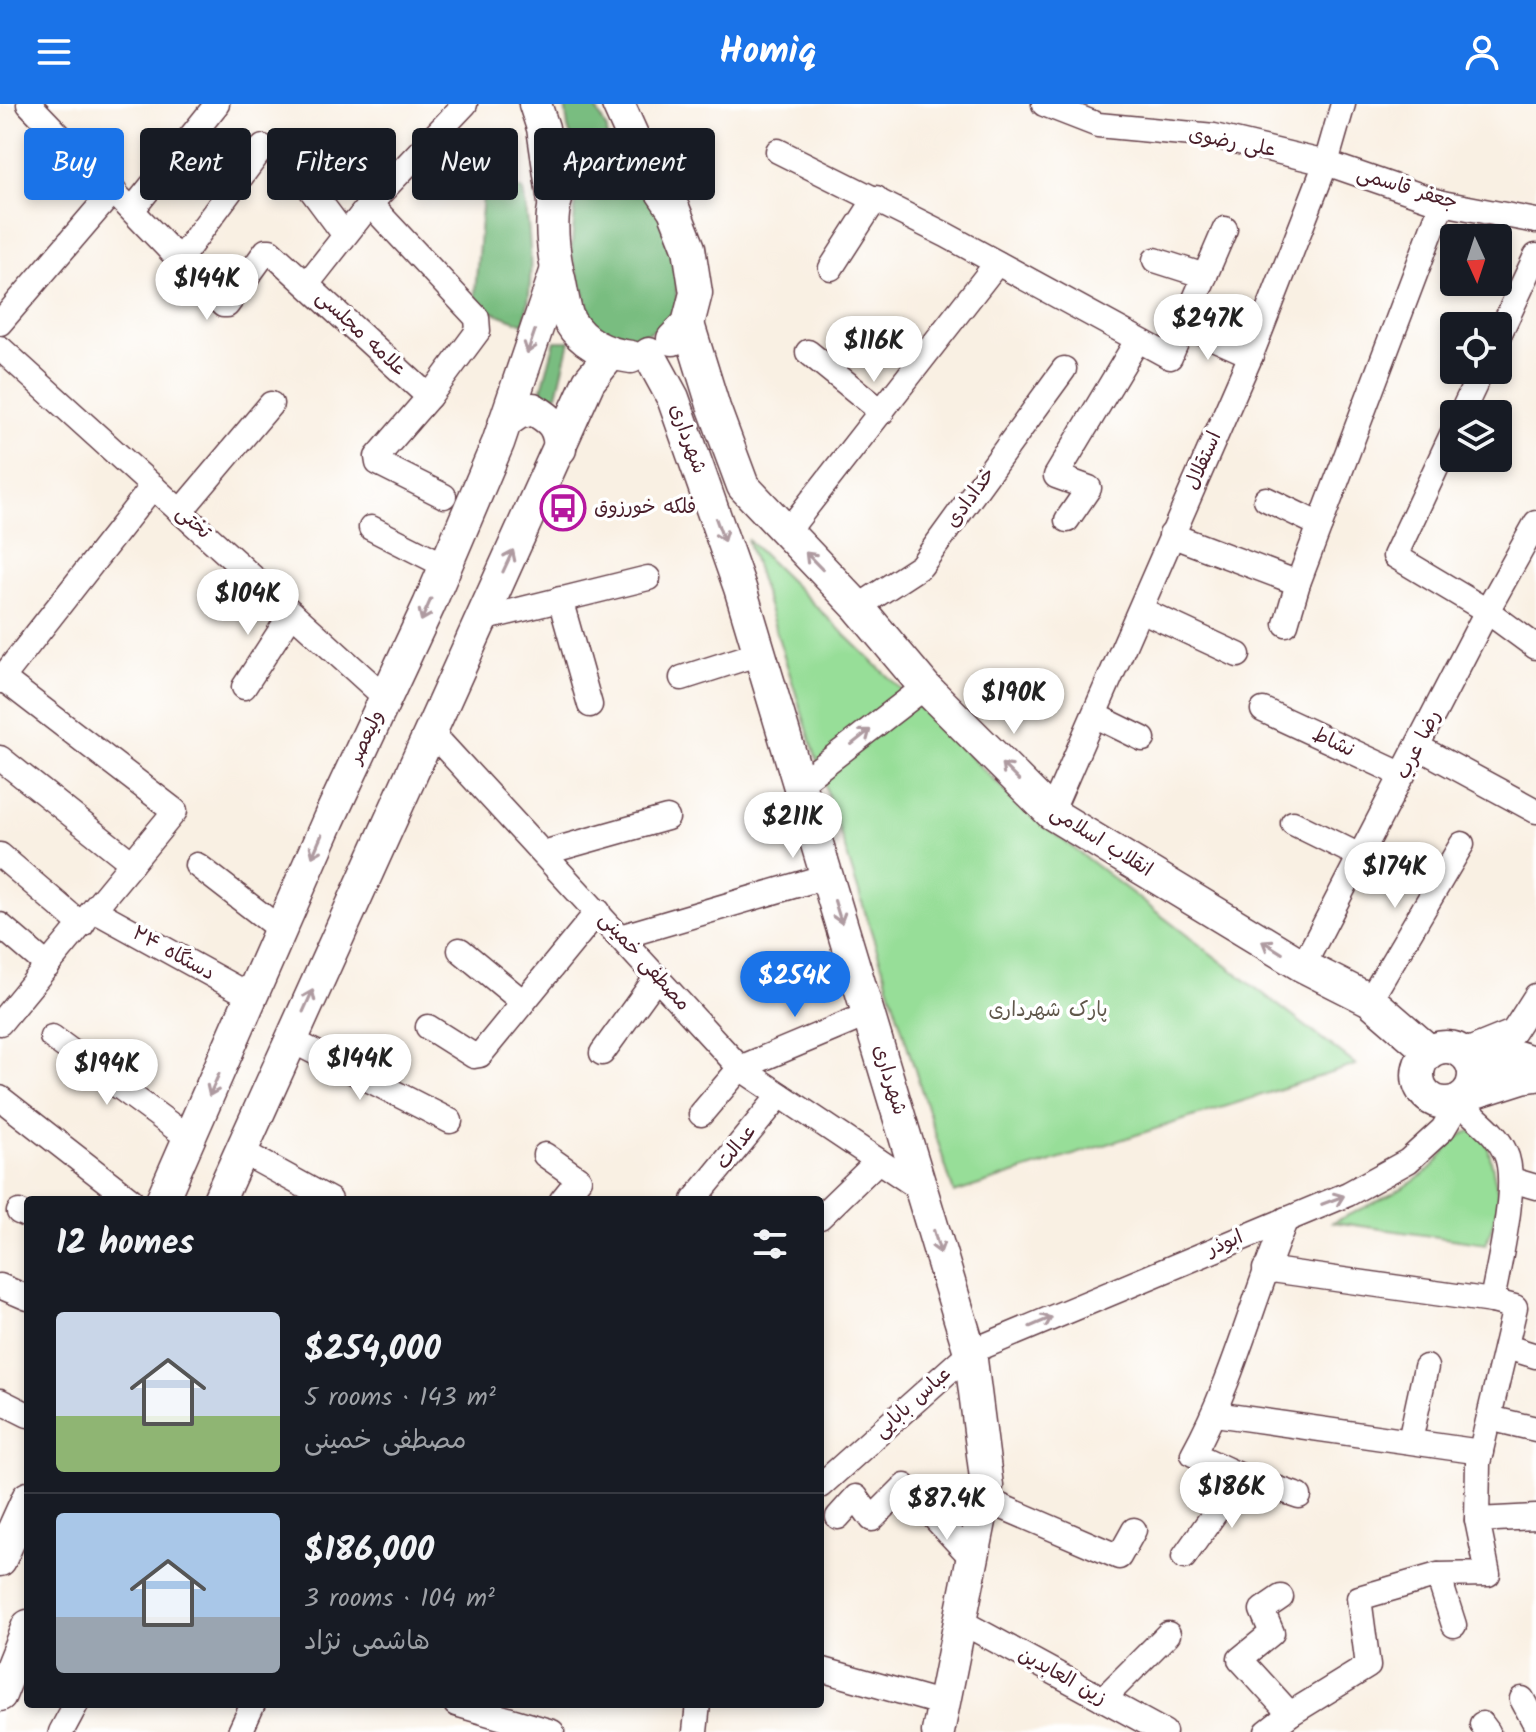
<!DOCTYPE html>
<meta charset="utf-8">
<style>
:root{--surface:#171b24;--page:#20242c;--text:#f1f3f6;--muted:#9ea1a6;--line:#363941;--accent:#1a73e8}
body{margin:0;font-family:Kalam,"Playpen Sans Arabic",sans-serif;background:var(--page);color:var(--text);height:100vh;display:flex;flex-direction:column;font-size:30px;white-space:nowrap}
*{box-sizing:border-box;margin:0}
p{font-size:26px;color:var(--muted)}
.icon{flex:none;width:44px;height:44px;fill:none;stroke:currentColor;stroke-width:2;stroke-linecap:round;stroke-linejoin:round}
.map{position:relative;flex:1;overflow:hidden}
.panel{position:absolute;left:24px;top:1092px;width:800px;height:512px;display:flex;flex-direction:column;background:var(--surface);border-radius:8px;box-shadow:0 4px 12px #0003}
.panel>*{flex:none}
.top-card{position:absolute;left:24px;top:24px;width:800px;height:72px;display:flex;gap:16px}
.needle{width:52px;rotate:177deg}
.buttons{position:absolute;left:1440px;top:120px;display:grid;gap:16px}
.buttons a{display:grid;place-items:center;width:72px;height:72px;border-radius:8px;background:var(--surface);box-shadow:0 4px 12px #0003;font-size:40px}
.price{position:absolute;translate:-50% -68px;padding:0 18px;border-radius:28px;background:#fff;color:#222;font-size:26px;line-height:52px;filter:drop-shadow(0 2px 4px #0008)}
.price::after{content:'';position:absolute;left:50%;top:48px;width:24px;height:18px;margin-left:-12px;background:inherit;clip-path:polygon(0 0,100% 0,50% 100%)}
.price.current{background:var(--accent);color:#fff}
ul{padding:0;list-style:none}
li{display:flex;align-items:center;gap:24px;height:200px;padding:0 32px}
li+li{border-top:2px solid var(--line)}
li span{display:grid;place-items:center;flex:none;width:224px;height:160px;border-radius:8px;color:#555}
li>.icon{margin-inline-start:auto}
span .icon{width:96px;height:96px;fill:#fffc;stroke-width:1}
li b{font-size:34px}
h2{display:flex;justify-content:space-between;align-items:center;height:96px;padding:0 32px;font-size:34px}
.tag{padding:0 28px;border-radius:8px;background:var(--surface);box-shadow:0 4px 12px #0003;font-size:28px;line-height:72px}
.tag.current{background:var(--accent);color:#fff}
header{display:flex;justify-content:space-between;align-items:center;height:104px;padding:0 32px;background:var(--accent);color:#fff;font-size:36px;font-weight:800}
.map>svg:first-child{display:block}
.green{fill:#97de98;stroke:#707e62;stroke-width:2}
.forest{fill:#79bd80;stroke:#626e56;stroke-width:2}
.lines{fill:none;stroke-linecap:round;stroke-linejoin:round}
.minor-casing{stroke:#643e47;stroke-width:27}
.major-casing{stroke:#643e47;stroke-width:35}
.minor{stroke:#fff;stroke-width:24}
.major{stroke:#fff;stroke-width:32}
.oneway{stroke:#ae9aa0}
.labels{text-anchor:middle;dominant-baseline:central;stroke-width:7;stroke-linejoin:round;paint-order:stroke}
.street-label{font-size:20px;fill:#4a1f2b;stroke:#fff}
.poi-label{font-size:20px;fill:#4a1f2b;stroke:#fff;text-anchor:start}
.park-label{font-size:20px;fill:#61584c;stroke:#fff}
</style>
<header><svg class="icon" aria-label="menu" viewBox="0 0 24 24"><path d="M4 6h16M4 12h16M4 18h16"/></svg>Homiq<svg class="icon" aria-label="person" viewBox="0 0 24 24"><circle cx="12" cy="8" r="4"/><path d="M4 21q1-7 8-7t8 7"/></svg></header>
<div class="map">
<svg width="1536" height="1628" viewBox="0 0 1536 1628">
<rect width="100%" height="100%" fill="#fff"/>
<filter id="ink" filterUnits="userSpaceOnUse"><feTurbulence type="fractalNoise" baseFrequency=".0125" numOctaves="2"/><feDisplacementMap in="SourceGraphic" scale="16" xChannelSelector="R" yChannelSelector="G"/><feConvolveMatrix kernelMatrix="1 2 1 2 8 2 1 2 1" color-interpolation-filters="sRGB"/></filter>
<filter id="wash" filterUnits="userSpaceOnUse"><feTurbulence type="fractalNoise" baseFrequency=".006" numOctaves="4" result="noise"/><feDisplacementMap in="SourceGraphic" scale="32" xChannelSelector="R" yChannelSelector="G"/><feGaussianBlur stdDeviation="1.8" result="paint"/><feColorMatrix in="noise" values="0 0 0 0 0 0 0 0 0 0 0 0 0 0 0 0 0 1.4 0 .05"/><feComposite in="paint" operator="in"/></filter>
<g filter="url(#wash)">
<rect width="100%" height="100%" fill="#f9f0e3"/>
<g class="green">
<polygon points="747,435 1029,710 1356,961 954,1089"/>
<path d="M 1476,1026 L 1486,1033 L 1500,1099 L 1486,1140 L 1333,1118 C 1365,1103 1401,1089 1429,1066 C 1444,1053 1454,1028 1476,1026 Z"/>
</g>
<g class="forest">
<polygon points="565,0 594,0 607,26 608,42 602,50 587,52 575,44 568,24"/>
<path d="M 615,73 L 634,82 L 659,99 L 676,174 L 677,208 C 654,233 627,239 596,226 L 571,150 L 576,95 L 594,74 Z"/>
<path d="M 484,78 L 523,86 C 531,130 535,176 524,220 L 474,201 Z"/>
<polygon points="555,237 570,237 557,291 540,292"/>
</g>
</g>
<g filter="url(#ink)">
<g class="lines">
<g class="minor-casing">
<g id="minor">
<polyline points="29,0 223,201 227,201 266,147 270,147 429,293"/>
<polyline points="1044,0 1098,21 1214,32 1326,59 1442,99 1536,117"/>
<polyline points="778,47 946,131 1170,253 1225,125"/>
<polyline points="309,83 344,130"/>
<polyline points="370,100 477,214 478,227 429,293 377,353 378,359 444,392"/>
<polyline points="133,105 217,0"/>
<polyline points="180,155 263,43"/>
<polyline points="1155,156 1205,172"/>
<polyline points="831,164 876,94"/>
<polyline points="307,180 370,100 465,0"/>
<polyline points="0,219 114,86"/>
<polyline points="1184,221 1251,251"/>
<polyline points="1498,233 1536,152"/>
<polyline points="0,244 386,594"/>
<polyline points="808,248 882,308"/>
<polyline points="1461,310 1482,266"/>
<polyline points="1454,326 1395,452 1487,507 1536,543"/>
<polyline points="1266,395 1320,421"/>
<polyline points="180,408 271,300"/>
<polyline points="1067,416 1089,384 1056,372 1137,237"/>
<polyline points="371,424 446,462"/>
<polyline points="787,428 997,159"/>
<polyline points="1171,431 1298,479"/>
<polyline points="560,495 590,601"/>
<polyline points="858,503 921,462 1064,265"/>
<polyline points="1141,506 1238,551"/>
<polyline points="482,515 648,474"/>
<polyline points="1286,520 1298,479 1442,99"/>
<polyline points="682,574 760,549"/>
<polyline points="0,577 153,382"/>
<polyline points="244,583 292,509"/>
<polyline points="1263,606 1403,671"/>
<polyline points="1096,612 1143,635"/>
<polyline points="430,627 740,964 922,1086"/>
<polyline points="1418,643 1536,707"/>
<polyline points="0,654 132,759"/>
<polyline points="799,680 925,583"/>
<polyline points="1051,709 1251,251 1326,59 1343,0"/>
<polyline points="1293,719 1360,752"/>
<polyline points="543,749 667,714"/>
<polyline points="0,751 82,821"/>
<polyline points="197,761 281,826"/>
<polyline points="94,806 252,893"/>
<polyline points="0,821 48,862"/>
<polyline points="620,833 827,772"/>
<polyline points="460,846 523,898"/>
<polyline points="1303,862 1487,507 1536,419"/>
<polyline points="1370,896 1462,740"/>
<polyline points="0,919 175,707 2,574"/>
<polyline points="428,923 474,952 480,951 598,807"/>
<polyline points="52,933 190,1035"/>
<polyline points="291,936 450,1017"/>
<polyline points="1466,947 1513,928 1536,892"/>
<polyline points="602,949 657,873"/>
<polyline points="0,994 131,1096"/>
<path d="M 1459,997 C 1474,1015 1495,1026 1505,1048 C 1520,1078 1498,1162 1492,1197"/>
<polyline points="701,1010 740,964 869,910"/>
<polyline points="241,1047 330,1096"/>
<polyline points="545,1051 579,1075 562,1096"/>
<polyline points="1512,1076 1536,1083"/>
<polyline points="694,1096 780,991"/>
<polyline points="19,1108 28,1112"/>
<polyline points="820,1113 878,1057"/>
<path d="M 1286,1115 C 1253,1193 1234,1276 1193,1350 L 1241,1372 L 1299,1392"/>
<polyline points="1265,1165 1492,1197 1515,1203 1478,1359 1477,1416 1488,1470 1438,1471 1359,1494 1368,1562 1290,1610 1267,1628"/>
<polyline points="0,1182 28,1194"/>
<polyline points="1507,1243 1536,1252"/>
<polyline points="0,1297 28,1311"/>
<polyline points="1215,1310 1481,1348"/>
<polyline points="1489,1314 1536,1325"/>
<polyline points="1410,1337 1426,1263"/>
<polyline points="820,1382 970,1248 1348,1090 1408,1057 1443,1025 1452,1010 1452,999"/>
<polyline points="984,1395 1119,1453 1134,1426"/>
<polyline points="838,1413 856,1393 872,1415 905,1382 972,1454"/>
<polyline points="1477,1416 1536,1413"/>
<polyline points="1184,1453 1241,1372"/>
<polyline points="1438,1471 1454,1521"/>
<polyline points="1281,1493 1262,1506 1272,1529 1240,1555 1290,1610"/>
<polyline points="960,1517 1164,1628"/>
<polyline points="820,1565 944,1600"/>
<polyline points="1103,1595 1168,1530"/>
<polyline points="1522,1595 1536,1621"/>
<polyline points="456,1600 552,1628"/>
<polyline points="1482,1620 1488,1628"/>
<polyline points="61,1628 76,1600"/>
<polyline points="240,1628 253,1600"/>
<polyline points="695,1628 698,1600"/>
</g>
</g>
<g class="major-casing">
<g id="major">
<polyline points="535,0 543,24 554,98"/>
<polyline points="618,0 649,69 674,106 689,144 696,189 688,220 673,235"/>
<polyline points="688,220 714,304 743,382 858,503 925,583 1051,709 1303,862 1370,896 1429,947"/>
<polyline points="649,250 673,294 740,484 970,1248 987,1382 938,1628"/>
<path d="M 631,253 C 607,250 584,241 570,218 C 563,206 562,184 558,170 C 551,136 542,76 588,63 C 607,58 631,65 649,69"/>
<path d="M 505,318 L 518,309 L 533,305 C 552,316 559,322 560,345"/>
<circle cx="1446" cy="971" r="28"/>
<polyline points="1465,950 1517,953 1536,959"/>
<polyline points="1469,990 1522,973 1536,971"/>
<polyline points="162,1096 329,715 429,501 498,339 557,165"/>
<polyline points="219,1096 589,277 610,251"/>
<polyline points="0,1456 28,1394"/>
<polyline points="0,1591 28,1522"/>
</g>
</g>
<use href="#minor" class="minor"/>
<use href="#major" class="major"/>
</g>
<defs><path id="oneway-shaft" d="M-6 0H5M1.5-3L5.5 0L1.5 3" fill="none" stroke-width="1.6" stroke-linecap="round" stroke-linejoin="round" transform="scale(2)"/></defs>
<g class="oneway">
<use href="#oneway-shaft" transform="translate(531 238) rotate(109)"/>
<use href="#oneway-shaft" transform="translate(720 426) rotate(70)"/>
<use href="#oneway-shaft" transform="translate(508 457) rotate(-65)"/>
<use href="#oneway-shaft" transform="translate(814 457) rotate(-134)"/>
<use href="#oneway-shaft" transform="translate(426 506) rotate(114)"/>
<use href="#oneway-shaft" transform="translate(861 633) rotate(-38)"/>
<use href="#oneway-shaft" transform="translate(1010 668) rotate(-135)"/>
<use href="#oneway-shaft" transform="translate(317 742) rotate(113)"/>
<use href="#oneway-shaft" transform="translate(838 808) rotate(73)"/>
<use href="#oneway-shaft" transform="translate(1272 843) rotate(-148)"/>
<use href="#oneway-shaft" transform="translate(308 897) rotate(-66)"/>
<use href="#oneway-shaft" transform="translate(214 981) rotate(114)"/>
<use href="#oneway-shaft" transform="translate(1333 1096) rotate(-21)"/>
<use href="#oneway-shaft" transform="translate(937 1138) rotate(74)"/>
<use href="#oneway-shaft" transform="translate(1041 1218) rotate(-23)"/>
</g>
</g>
<defs>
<g id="bus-ring" transform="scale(2.3)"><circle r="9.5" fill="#fff" stroke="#b5179e" stroke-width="1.5"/><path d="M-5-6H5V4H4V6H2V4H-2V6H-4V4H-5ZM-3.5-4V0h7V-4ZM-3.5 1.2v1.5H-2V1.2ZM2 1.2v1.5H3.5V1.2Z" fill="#b5179e"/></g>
</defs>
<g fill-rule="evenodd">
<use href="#bus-ring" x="563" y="404"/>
</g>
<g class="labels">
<g class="street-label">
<text transform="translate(1232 39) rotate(11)">علی رضوی</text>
<text transform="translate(1407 85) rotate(17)">جعفر قاسمی</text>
<text transform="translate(361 230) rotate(43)">علامه مجلسی</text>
<text transform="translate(687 335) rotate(70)">شهرداری</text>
<text transform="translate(1204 357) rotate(-66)">استقلال</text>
<text transform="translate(971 394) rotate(-54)">خدادادی</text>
<text transform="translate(193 419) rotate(42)">تختی</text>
<text transform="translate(367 633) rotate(-65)">ولیعصر</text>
<text transform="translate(1333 639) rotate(25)">نشاط</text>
<text transform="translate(1419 641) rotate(-63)">رضا عرب</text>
<text transform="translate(1101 738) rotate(32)">انقلاب اسلامی</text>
<text transform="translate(173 850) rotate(29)">۲۴ دستگاه</text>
<text transform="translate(644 858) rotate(48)">مصطفی خمینی</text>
<text transform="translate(889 976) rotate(73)">شهرداری</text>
<text transform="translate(737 1043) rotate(-51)">عدالت</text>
<text transform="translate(1225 1140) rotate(-23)">ابوذر</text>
<text transform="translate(913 1299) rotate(-42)">عباس بابایی</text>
<text transform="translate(1062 1573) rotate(29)">زین العابدین</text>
</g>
<g class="poi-label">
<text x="594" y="404">فلکه خورزوق</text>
</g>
<g class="park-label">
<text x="1048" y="907">پارک شهرداری</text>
</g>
</g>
</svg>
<div class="buttons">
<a><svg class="needle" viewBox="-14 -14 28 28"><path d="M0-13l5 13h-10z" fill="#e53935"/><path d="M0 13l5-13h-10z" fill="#9ea1a6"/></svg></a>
<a><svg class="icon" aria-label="locate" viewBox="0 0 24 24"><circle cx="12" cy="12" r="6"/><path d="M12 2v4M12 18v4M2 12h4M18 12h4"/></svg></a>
<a><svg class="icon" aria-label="layers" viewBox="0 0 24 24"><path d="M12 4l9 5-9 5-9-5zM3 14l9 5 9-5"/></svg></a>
</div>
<b class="price" style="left:207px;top:218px">$144K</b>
<b class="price" style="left:1208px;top:258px">$247K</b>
<b class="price" style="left:874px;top:280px">$116K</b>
<b class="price" style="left:248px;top:533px">$104K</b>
<b class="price" style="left:1014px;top:632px">$190K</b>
<b class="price" style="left:793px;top:756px">$211K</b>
<b class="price" style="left:1395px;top:806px">$174K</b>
<b class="price current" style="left:795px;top:915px">$254K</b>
<b class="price" style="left:360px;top:998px">$144K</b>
<b class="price" style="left:107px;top:1003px">$194K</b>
<b class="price" style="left:1232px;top:1426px">$186K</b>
<b class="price" style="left:947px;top:1438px">$87.4K</b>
<div class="top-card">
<a class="tag current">Buy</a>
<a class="tag">Rent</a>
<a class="tag">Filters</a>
<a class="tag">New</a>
<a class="tag">Apartment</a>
</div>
<section class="panel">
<h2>12 homes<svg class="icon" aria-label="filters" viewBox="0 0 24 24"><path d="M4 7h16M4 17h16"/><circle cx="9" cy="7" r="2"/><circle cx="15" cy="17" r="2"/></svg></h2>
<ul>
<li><span style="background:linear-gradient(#c9d6e8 65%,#8fb573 0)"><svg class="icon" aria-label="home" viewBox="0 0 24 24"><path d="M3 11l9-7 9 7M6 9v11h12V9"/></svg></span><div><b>$254,000</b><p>5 rooms · 143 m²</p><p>مصطفی خمینی</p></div></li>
<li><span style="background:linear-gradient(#a9c7e8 65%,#9aa5b1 0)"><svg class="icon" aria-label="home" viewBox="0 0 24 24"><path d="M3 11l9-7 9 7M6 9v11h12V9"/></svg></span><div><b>$186,000</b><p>3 rooms · 104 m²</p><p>هاشمی نژاد</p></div></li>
</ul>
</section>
</div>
